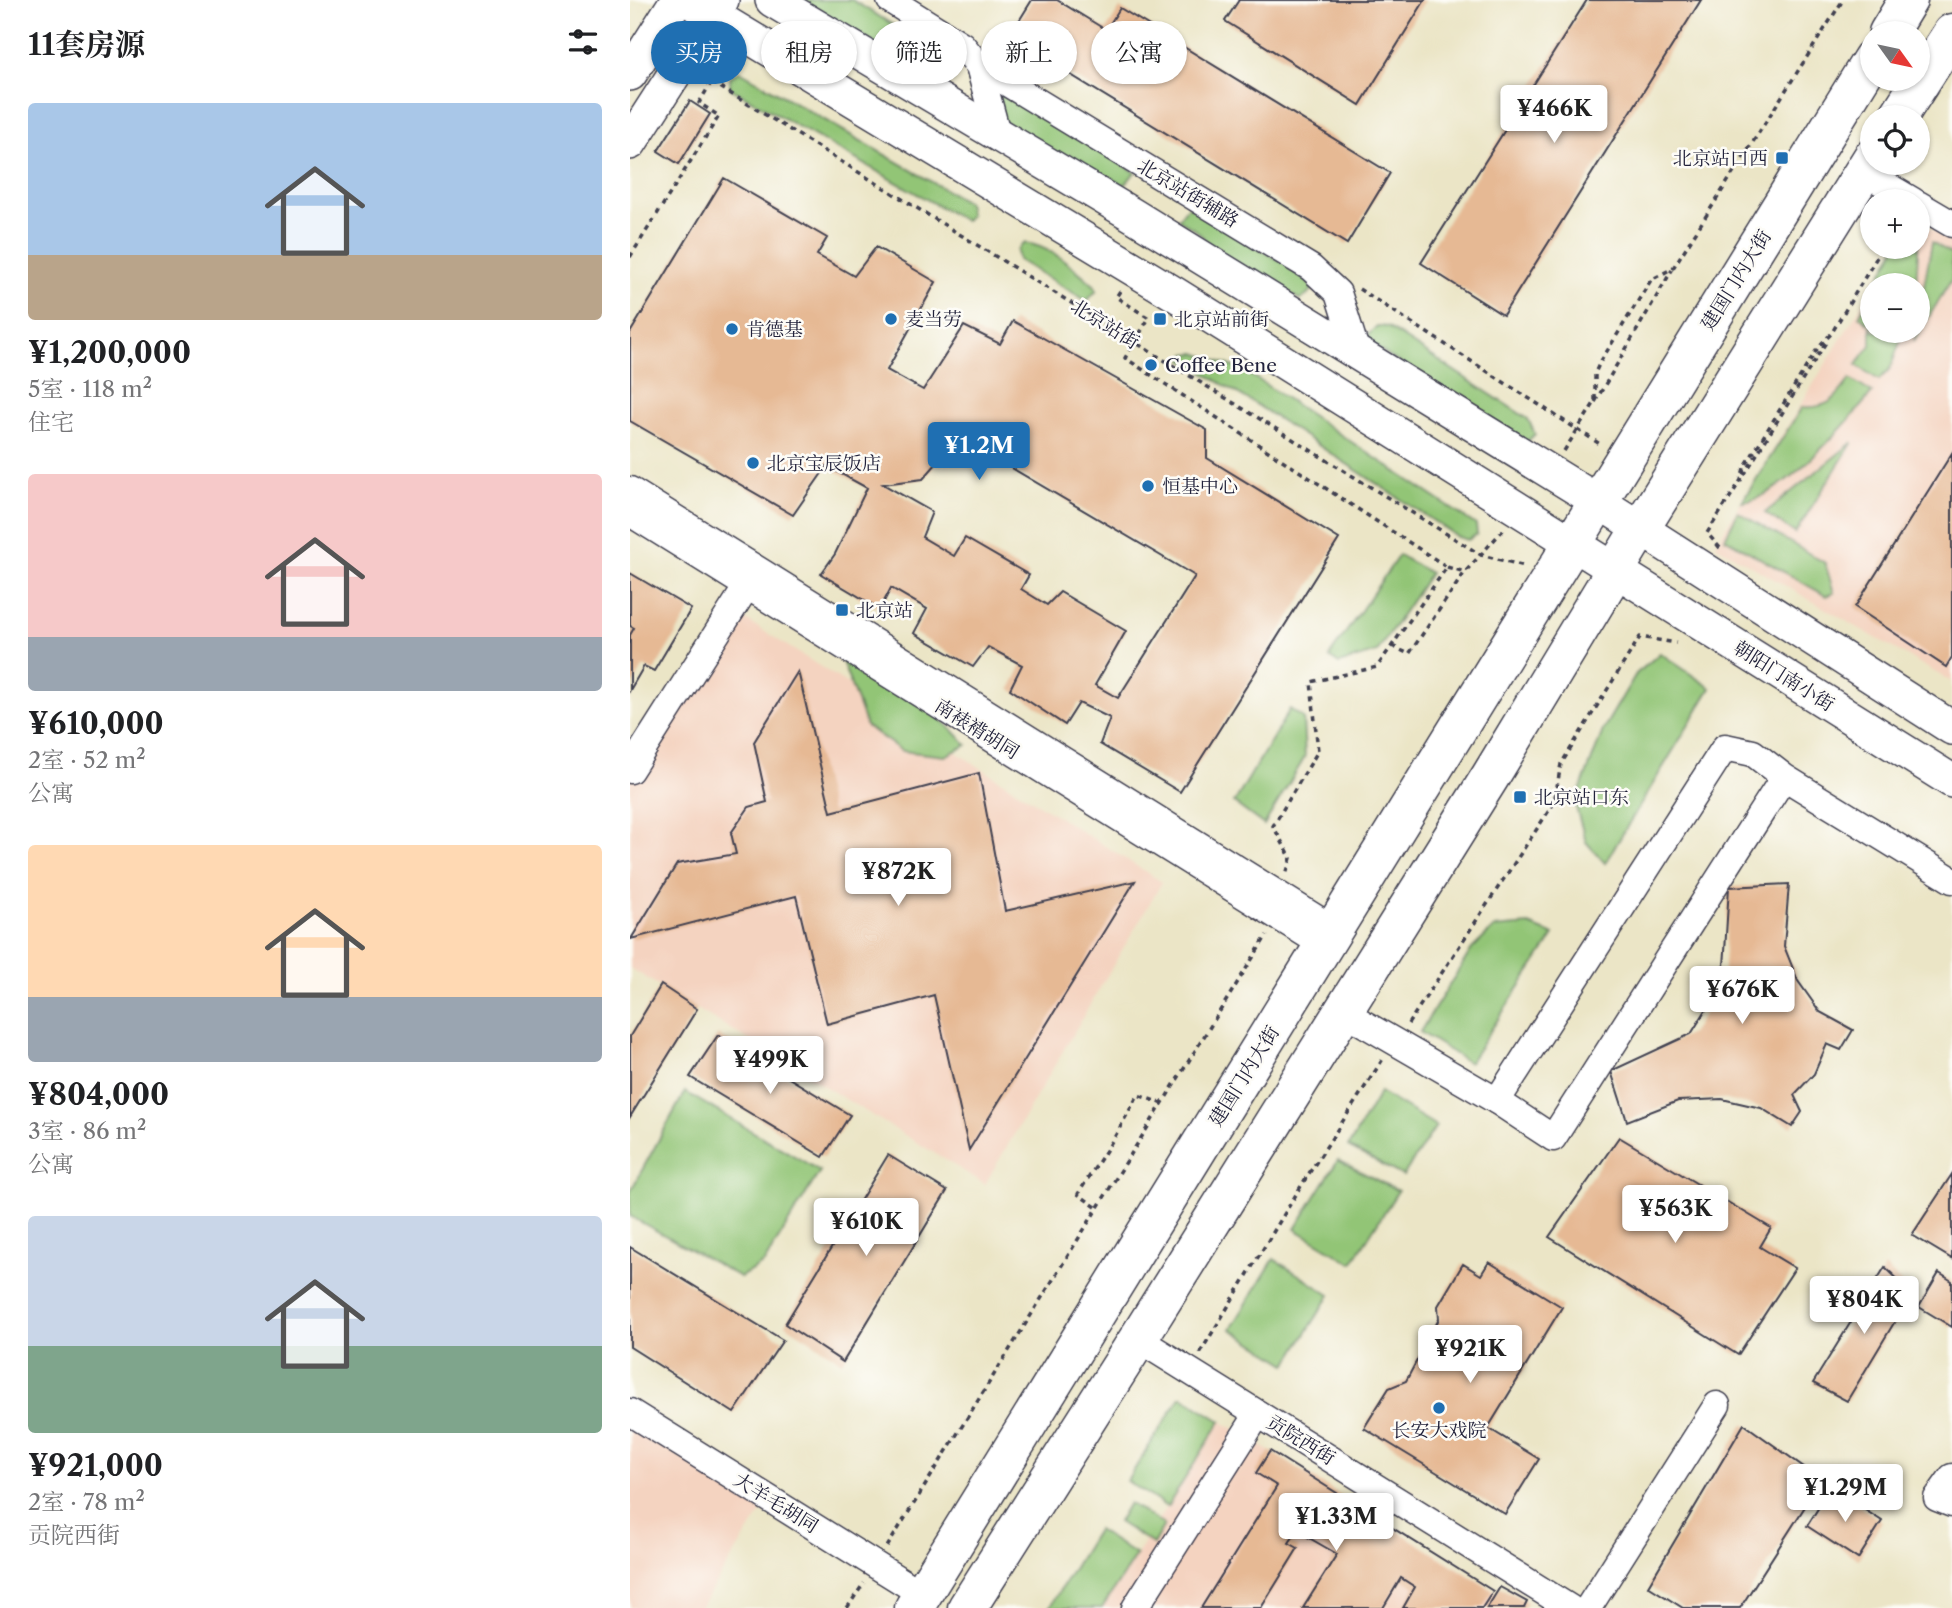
<!DOCTYPE html>
<html lang="zh">
<meta charset="utf-8">
<style>
:root{--surface:#fff;--page:#f6f6f6;--text:#202124;--muted:#757577;--accent:#1f6fb2}
body{margin:0;font-family:"Libre Caslon Text","Noto Serif SC",serif;background:var(--page);color:var(--text);height:100vh;display:flex;flex-direction:column;font-size:26px;white-space:nowrap}
*{box-sizing:border-box;margin:0}
p{font-size:23px;color:var(--muted)}
.icon{flex:none;width:38px;height:38px;fill:none;stroke:currentColor;stroke-width:2;stroke-linecap:round;stroke-linejoin:round}
.map{position:relative;flex:1;overflow:hidden}
.side{display:flex;flex-direction:column;background:var(--surface);width:630px}
.side>*{flex:none}
.guide{position:absolute;left:21px;top:21px;width:665px;height:63px;display:flex;gap:14px}
.needle{width:46px;rotate:123deg}
.buttons{position:absolute;left:1230px;top:21px;display:grid;gap:14px}
.buttons a{display:grid;place-items:center;width:70px;height:70px;border-radius:50%;background:var(--surface);box-shadow:0 2px 5px #0004;font-size:35px}
.price{position:absolute;translate:-50% -60px;padding:0 16px;border-radius:7px;background:#fff;color:#222;font-size:23px;line-height:46px;filter:drop-shadow(0 2px 4px #0008)}
.price::after{content:'';position:absolute;left:50%;top:42px;width:21px;height:16px;margin-left:-10px;background:inherit;clip-path:polygon(0 0,100% 0,50% 100%)}
.price.selected{background:var(--accent);color:#fff}
ul{padding:0;list-style:none}
li{display:grid;align-content:center;gap:14px;height:371px;padding:0 28px}
li span{display:grid;place-items:center;height:217px;border-radius:7px;color:#555}
li>.icon{margin-inline-start:auto}
span .icon{width:126px;height:126px;fill:#fffc;stroke-width:1}
li b{font-size:30px}
h2{display:flex;justify-content:space-between;align-items:center;height:84px;padding:0 28px;font-size:30px}
.chip{padding:0 24px;border-radius:32px;background:var(--surface);box-shadow:0 2px 5px #0004;font-size:24px;line-height:63px}
.chip.selected{background:var(--accent);color:#fff}
main{display:flex;flex:1;min-height:0}
.map>svg:first-child{display:block}
.built{fill:#f4d3c0}
.green{fill:#92c576;stroke:#5a7458;stroke-width:2}
.building{fill:#e6b994;fill-rule:evenodd}
.lines{fill:none;stroke-linecap:round;stroke-linejoin:round}
.minor-casing{stroke:#403f50;stroke-width:29}
.major-casing{stroke:#403f50;stroke-width:36}
.highway-casing{stroke:#403f50;stroke-width:41}
.path{stroke:#403f50;stroke-width:3.5;stroke-dasharray:5 5;stroke-linecap:butt}
.minor{stroke:#fff;stroke-width:26}
.major{stroke:#fff;stroke-width:33}
.highway{stroke:#fff;stroke-width:38}
.poi-dot{fill:#1f6fb2;stroke:#fdfcf7;stroke-width:2.5}
.labels{text-anchor:middle;dominant-baseline:central;stroke-width:5;stroke-linejoin:round;paint-order:stroke}
.poi-label{font-size:19px;fill:#22223b;stroke:#fdfcf7;text-anchor:start}
.street-label{font-size:19px;fill:#22223b;stroke:#fdfcf7}
</style>
<main>
<section class="side">
<h2>11套房源<svg class="icon" aria-label="filters" viewBox="0 0 24 24"><path d="M4 7h16M4 17h16"/><circle cx="9" cy="7" r="2"/><circle cx="15" cy="17" r="2"/></svg></h2>
<ul>
<li><span style="background:linear-gradient(#a9c7e8 70%,#b9a48a 0)"><svg class="icon" aria-label="home" viewBox="0 0 24 24"><path d="M3 11l9-7 9 7M6 9v11h12V9"/></svg></span><div><b>¥1,200,000</b><p>5室 · 118 m²</p><p>住宅</p></div></li>
<li><span style="background:linear-gradient(#f6c9c9 75%,#9aa5b1 0)"><svg class="icon" aria-label="home" viewBox="0 0 24 24"><path d="M3 11l9-7 9 7M6 9v11h12V9"/></svg></span><div><b>¥610,000</b><p>2室 · 52 m²</p><p>公寓</p></div></li>
<li><span style="background:linear-gradient(#ffd9b3 70%,#9aa5b1 0)"><svg class="icon" aria-label="home" viewBox="0 0 24 24"><path d="M3 11l9-7 9 7M6 9v11h12V9"/></svg></span><div><b>¥804,000</b><p>3室 · 86 m²</p><p>公寓</p></div></li>
<li><span style="background:linear-gradient(#c9d6e8 60%,#7fa58c 0)"><svg class="icon" aria-label="home" viewBox="0 0 24 24"><path d="M3 11l9-7 9 7M6 9v11h12V9"/></svg></span><div><b>¥921,000</b><p>2室 · 78 m²</p><p>贡院西街</p></div></li>
</ul>
</section>
<div class="map">
<svg width="1322" height="1608" viewBox="0 0 1322 1608">
<rect width="100%" height="100%" fill="#fdfcf7"/>
<filter id="ink" filterUnits="userSpaceOnUse"><feTurbulence type="fractalNoise" baseFrequency=".0143" numOctaves="2"/><feDisplacementMap in="SourceGraphic" scale="14" xChannelSelector="R" yChannelSelector="G"/><feConvolveMatrix kernelMatrix="1 2 1 2 8 2 1 2 1" color-interpolation-filters="sRGB"/></filter>
<filter id="wash" filterUnits="userSpaceOnUse"><feTurbulence type="fractalNoise" baseFrequency=".00686" numOctaves="4" result="noise"/><feDisplacementMap in="SourceGraphic" scale="28" xChannelSelector="R" yChannelSelector="G"/><feGaussianBlur stdDeviation="1.57" result="paint"/><feColorMatrix in="noise" values="0 0 0 0 0 0 0 0 0 0 0 0 0 0 0 0 0 1.4 0 .05"/><feComposite in="paint" operator="in"/></filter>
<g filter="url(#wash)">
<rect width="100%" height="100%" fill="#ebe5c6"/>
<g class="built">
<polygon points="1288,221 1322,241 1322,682 1085,545 1242,288 1242,331 1288,331 1288,285 1244,285 1268,247 1288,247"/>
<polygon points="105,613 532,882 355,1184 0,968 0,779"/>
<polygon points="591,1421 892,1608 472,1608"/>
<polygon points="0,1424 132,1511 70,1608 0,1608"/>
</g>
<g class="green">
<polygon points="171,0 222,0 321,60 328,71 323,80 315,84"/>
<polygon points="110,71 338,203 340,215 335,221 100,88 100,77"/>
<polygon points="368,90 505,172 495,185 434,160 364,117"/>
<polygon points="558,206 672,274 683,289 671,300 585,250 567,231 548,219"/>
<polygon points="1289,236 1286,285 1246,285 1266,247 1288,247"/>
<polygon points="1302,242 1322,254 1322,279 1284,341 1286,331 1288,331 1288,318"/>
<path d="M 394,243 C 420,245 446,269 465,286 L 466,291 L 457,301 L 388,260 L 387,250 Z"/>
<polygon points="1242,291 1242,331 1274,331 1260,369 1249,380 1226,365 1241,345 1241,325 1229,316"/>
<polygon points="747,326 757,327 898,419 905,434 895,444 742,345 737,336"/>
<polygon points="566,353 612,370 630,381 846,525 847,534 838,540 828,537 627,405 553,360 556,354"/>
<path d="M 1220,379 L 1242,393 C 1218,422 1149,501 1112,502 L 1172,407 C 1198,409 1206,399 1220,379 Z"/>
<polygon points="1223,442 1165,533 1135,513"/>
<polygon points="1108,512 1195,563 1204,593 1196,596 1095,538"/>
<polygon points="769,555 800,573 747,652 709,664 699,657"/>
<polygon points="1030,653 1081,688 975,863 956,842 945,804 974,728 1006,674"/>
<path d="M 212,661 C 263,686 299,702 337,745 L 315,756 L 272,751 L 236,726 Z"/>
<polygon points="660,709 673,718 675,757 634,825 604,803"/>
<polygon points="899,925 924,935 839,1063 790,1032 842,949 864,928"/>
<polygon points="55,1092 190,1171 134,1263 110,1277 0,1216 0,1192"/>
<polygon points="750,1092 806,1126 773,1176 718,1147"/>
<polygon points="708,1160 768,1191 722,1263 665,1229"/>
<polygon points="644,1259 700,1295 657,1364 601,1329"/>
<polygon points="551,1396 591,1421 537,1507 497,1481"/>
<polygon points="499,1503 534,1525 523,1544 488,1522"/>
<polygon points="467,1530 506,1555 472,1608 419,1608"/>
</g>
<g id="blocks">
<g class="building">
<polygon points="402,0 427,0 476,30 490,8 760,173 717,244 379,37"/>
<polygon points="609,0 795,0 730,105 595,21"/>
<polygon points="957,0 1071,0 873,315 791,263"/>
<polygon points="60,101 80,114 49,164 28,151"/>
<path d="M 94,178 L 197,238 L 187,255 L 224,276 L 246,247 L 306,282 L 257,370 L 293,390 L 334,326 L 370,344 L 383,321 L 577,430 L 577,458 L 709,539 L 550,792 L 470,744 L 480,718 L 449,703 L 435,725 L 380,689 L 392,665 L 358,647 L 343,667 L 284,633 L 297,609 L 261,588 L 250,609 L 191,574 L 205,554 L 237,488 L 197,466 L 163,515 L 0,421 L 0,333 ZM 324,434 L 565,576 L 488,698 L 465,685 L 496,631 L 430,592 L 417,605 L 391,589 L 399,575 L 335,538 L 324,556 L 292,537 L 302,512 L 253,484 L 293,479 L 314,455 Z"/>
<polygon points="1322,453 1322,657 1316,667 1225,607"/>
<polygon points="0,573 61,609 24,671 14,666 0,690 0,635 4,628 0,626"/>
<polygon points="168,671 201,812 349,773 375,911 505,881 339,1150 304,995 197,1024 166,896 1,939 47,864 106,854 101,833 119,807 137,802 124,742"/>
<polygon points="1159,884 1154,946 1168,981 1190,1012 1223,1030 1211,1050 1197,1044 1184,1074 1164,1095 1172,1112 1162,1127 1131,1108 1092,1099 1048,1101 997,1121 981,1071 1061,1034 1093,983 1099,887"/>
<polygon points="31,985 67,1009 0,1117 0,1036"/>
<polygon points="88,1035 220,1115 193,1157 60,1077"/>
<polygon points="989,1137 1141,1228 1130,1247 1165,1268 1108,1355 919,1237"/>
<polygon points="258,1155 317,1191 213,1362 155,1324"/>
<polygon points="1322,1174 1322,1259 1282,1235"/>
<polygon points="0,1247 153,1340 104,1413 0,1347"/>
<polygon points="859,1262 932,1307 858,1428 909,1459 875,1514 734,1428 759,1388 776,1381 809,1319 808,1306 833,1264 851,1275"/>
<polygon points="1255,1267 1282,1293 1217,1401 1183,1383"/>
<polygon points="1309,1273 1322,1281 1322,1327 1289,1307"/>
<polygon points="1114,1424 1192,1480 1110,1608 1053,1608 1018,1586"/>
<polygon points="640,1451 863,1591 852,1608 773,1608 785,1587 771,1578 753,1608 673,1608 707,1554 667,1531 659,1543 668,1548 631,1608 571,1608 647,1486 626,1473"/>
<polygon points="1201,1488 1252,1521 1228,1559 1177,1526"/>
<polygon points="870,1587 897,1602 894,1608 857,1608"/>
</g>
</g>
</g>
<g filter="url(#ink)">
<use href="#blocks" fill-opacity="0" stroke="#403f50" stroke-width="2"/>
<g class="lines">
<g class="minor-casing">
<g id="minor">
<polyline points="260,0 332,45 349,66 367,133"/>
<polyline points="349,66 681,268 708,293 727,353"/>
<polyline points="1234,172 1283,201"/>
<polyline points="1288,204 1322,224"/>
<polyline points="0,490 705,930"/>
<polyline points="0,513 695,946"/>
<polyline points="0,770 117,586"/>
<polyline points="1154,777 923,1138 867,1101 1095,747 1123,753 1154,777 1322,880"/>
<polyline points="712,1011 867,1101"/>
<polyline points="508,1339 940,1608"/>
<polyline points="0,1412 292,1594"/>
<polyline points="1322,1477 1307,1498 1322,1504"/>
<polyline points="505,1608 628,1414"/>
<polyline points="958,1608 1087,1405"/>
</g>
</g>
<g class="major-casing">
<g id="major">
<polyline points="58,0 545,294 1322,781"/>
<polyline points="142,0 501,214 969,502 1322,728"/>
<polyline points="0,74 47,0"/>
<polyline points="0,143 92,0"/>
</g>
</g>
<g class="highway-casing">
<g id="highway">
<polyline points="1258,33 1278,0"/>
<polyline points="1268,117 1322,33"/>
<polyline points="284,1608 1242,59"/>
<polyline points="337,1608 508,1339 860,777 1010,529 1242,158"/>
</g>
</g>
<g class="path">
<polyline points="75,75 82,82 851,555 895,566"/>
<polyline points="0,257 89,116 69,103 98,54"/>
<polyline points="729,289 970,444"/>
<polyline points="490,291 486,297 519,318 495,358 817,567 747,667 681,682 688,751 643,826 661,858 656,875"/>
<polyline points="965,402 1042,270"/>
<polyline points="934,451 965,402 965,373 969,364 1021,280 1043,268 1213,0"/>
<polyline points="1114,475 1198,339"/>
<polyline points="1090,548 1077,533 1111,480 1114,468 1189,346 1201,334 1253,247"/>
<polyline points="817,567 835,572"/>
<polyline points="762,646 779,654 835,572 874,529"/>
<polyline points="778,1024 924,803 931,764 1010,637 1046,643"/>
<polyline points="466,1207 448,1194 484,1138 508,1095 531,1103"/>
<polyline points="570,1353 676,1178 753,1059"/>
<polyline points="257,1547 637,935"/>
<polyline points="217,1608 234,1583"/>
</g>
<use href="#minor" class="minor"/>
<use href="#major" class="major"/>
<use href="#highway" class="highway"/>
</g>
</g>
<g class="poi-dot">
<rect x="1145" y="151" width="14" height="14" rx="3.5"/>
<circle cx="261" cy="319" r="7"/>
<rect x="523" y="312" width="14" height="14" rx="3.5"/>
<circle cx="102" cy="329" r="7"/>
<circle cx="521" cy="365" r="7"/>
<circle cx="123" cy="463" r="7"/>
<circle cx="518" cy="486" r="7"/>
<rect x="205" y="603" width="14" height="14" rx="3.5"/>
<rect x="883" y="790" width="14" height="14" rx="3.5"/>
<circle cx="809" cy="1408" r="7"/>
</g>
<g class="labels">
<g class="poi-label">
<text x="1138" y="158" text-anchor="end">北京站口西</text>
<text x="275" y="319">麦当劳</text>
<text x="544" y="319">北京站前街</text>
<text x="116" y="329">肯德基</text>
<text x="535" y="365">Coffee Bene</text>
<text x="137" y="463">北京宝辰饭店</text>
<text x="532" y="486">恒基中心</text>
<text x="226" y="610">北京站</text>
<text x="904" y="797">北京站口东</text>
<text x="809" y="1430" text-anchor="middle">长安大戏院</text>
</g>
<g class="street-label">
<text transform="translate(558 193) rotate(31)">北京站街辅路</text>
<text transform="translate(1106 280) rotate(-58)">建国门内大街</text>
<text transform="translate(475 324) rotate(32)">北京站街</text>
<text transform="translate(1154 676) rotate(32)">朝阳门南小街</text>
<text transform="translate(347 729) rotate(32)">南裱褙胡同</text>
<text transform="translate(614 1076) rotate(-58)">建国门内大街</text>
<text transform="translate(671 1440) rotate(32)">贡院西街</text>
<text transform="translate(146 1503) rotate(32)">大羊毛胡同</text>
</g>
</g>
</svg>
<div class="buttons">
<a><svg class="needle" viewBox="-14 -14 28 28"><path d="M0-13l5 13h-10z" fill="#e53935"/><path d="M0 13l5-13h-10z" fill="#757577"/></svg></a>
<a><svg class="icon" aria-label="locate" viewBox="0 0 24 24"><circle cx="12" cy="12" r="6"/><path d="M12 2v4M12 18v4M2 12h4M18 12h4"/></svg></a>
<a>+</a>
<a>−</a>
</div>
<b class="price" style="left:924px;top:145px">¥466K</b>
<b class="price selected" style="left:349px;top:482px">¥1.2M</b>
<b class="price" style="left:268px;top:908px">¥872K</b>
<b class="price" style="left:1112px;top:1026px">¥676K</b>
<b class="price" style="left:140px;top:1096px">¥499K</b>
<b class="price" style="left:1045px;top:1245px">¥563K</b>
<b class="price" style="left:236px;top:1258px">¥610K</b>
<b class="price" style="left:1234px;top:1336px">¥804K</b>
<b class="price" style="left:840px;top:1385px">¥921K</b>
<b class="price" style="left:1215px;top:1524px">¥1.29M</b>
<b class="price" style="left:706px;top:1553px">¥1.33M</b>
<div class="guide">
<a class="chip selected">买房</a>
<a class="chip">租房</a>
<a class="chip">筛选</a>
<a class="chip">新上</a>
<a class="chip">公寓</a>
</div>
</div>
</main>
